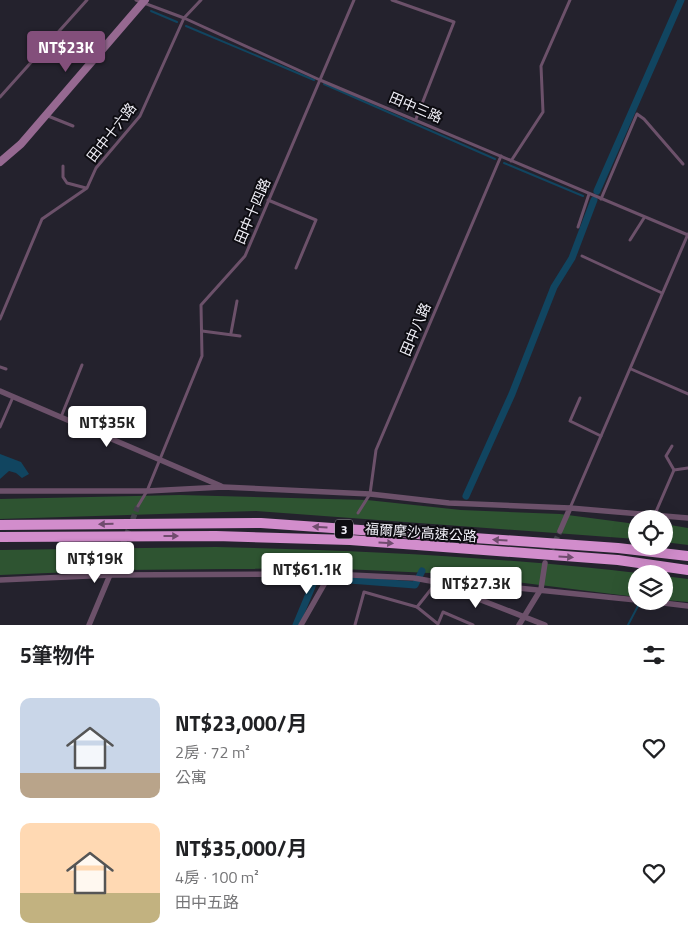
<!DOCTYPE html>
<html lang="zh-TW">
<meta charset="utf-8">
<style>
:root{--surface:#fff;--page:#f2f2f2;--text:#202124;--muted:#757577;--accent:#834f7b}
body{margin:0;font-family:"Titillium Web","Noto Sans TC",sans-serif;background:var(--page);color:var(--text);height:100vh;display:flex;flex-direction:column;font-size:19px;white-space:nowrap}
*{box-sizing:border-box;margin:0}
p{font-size:16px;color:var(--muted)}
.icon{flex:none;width:28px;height:28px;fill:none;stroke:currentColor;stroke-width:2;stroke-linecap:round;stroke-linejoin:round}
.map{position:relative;height:625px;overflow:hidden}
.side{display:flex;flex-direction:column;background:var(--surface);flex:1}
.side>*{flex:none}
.fabs{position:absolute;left:628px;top:510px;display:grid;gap:10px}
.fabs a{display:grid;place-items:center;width:45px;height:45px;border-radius:50%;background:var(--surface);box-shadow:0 5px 20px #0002;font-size:25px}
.price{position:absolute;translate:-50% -42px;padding:0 11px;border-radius:5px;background:#fff;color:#222;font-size:16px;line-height:32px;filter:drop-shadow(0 1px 2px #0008)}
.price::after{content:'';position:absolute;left:50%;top:30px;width:15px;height:11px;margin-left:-8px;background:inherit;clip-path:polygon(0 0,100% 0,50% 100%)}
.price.current{background:var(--accent);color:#fff}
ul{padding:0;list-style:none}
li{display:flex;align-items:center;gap:15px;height:125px;padding:0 20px}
li span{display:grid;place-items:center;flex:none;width:140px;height:100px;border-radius:10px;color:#555}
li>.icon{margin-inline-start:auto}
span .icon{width:60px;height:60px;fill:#fffc;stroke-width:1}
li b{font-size:21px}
h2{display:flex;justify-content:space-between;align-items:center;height:60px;padding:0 20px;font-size:21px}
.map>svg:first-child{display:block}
.green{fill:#2e5431}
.water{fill:#114560}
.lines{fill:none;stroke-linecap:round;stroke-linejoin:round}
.stream{stroke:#114560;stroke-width:2}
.canal{stroke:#114560;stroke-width:7}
.street-tunnel{stroke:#43414b;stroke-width:5.5;stroke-dasharray:5.5 3;stroke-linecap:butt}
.lane{stroke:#6c516a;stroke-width:3}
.street{stroke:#6c516a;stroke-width:5.5}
.secondary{stroke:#966991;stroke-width:8}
.highway{stroke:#d28dcc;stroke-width:10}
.oneway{fill:#704c6e}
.labels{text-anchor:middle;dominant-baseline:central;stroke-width:4;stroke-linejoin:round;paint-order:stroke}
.shield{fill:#0d0c11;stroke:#adacb3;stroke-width:1}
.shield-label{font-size:12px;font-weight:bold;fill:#f1f0f8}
.street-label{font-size:14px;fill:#f1f0f8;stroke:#0d0c11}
</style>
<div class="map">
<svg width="688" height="625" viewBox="0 0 688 625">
<rect width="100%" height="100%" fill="#24222d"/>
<g class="green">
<polygon points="180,495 367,500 461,510 560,514 636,524 636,539 256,511 0,519 0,499"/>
<polygon points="664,524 688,528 688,545 664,542"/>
<path d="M 216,547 C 360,550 503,557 646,574 L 636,574 L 636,597 L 451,574 L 322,568 L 121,570 L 0,575 L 0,550 Z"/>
<polygon points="664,576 688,579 688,602 664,600"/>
</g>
<polygon class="water" points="0,454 21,462 29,474 22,478 16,473 9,471 0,479"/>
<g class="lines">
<g class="stream">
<polyline points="151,11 177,22"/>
<polyline points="186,26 314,80"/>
<polyline points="324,84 495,159"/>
<polyline points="504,163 583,196"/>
<polyline points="628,625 639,604"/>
</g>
<g class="canal">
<polyline points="597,191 681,0"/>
<polyline points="466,496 512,394 554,287 572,258 594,200"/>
<polyline points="336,579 415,585 422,571"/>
<polyline points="296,625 316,577"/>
</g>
<g class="street-tunnel">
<polyline points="120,551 138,506"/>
<polyline points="548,557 560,531"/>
</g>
<g class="lane">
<polyline points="136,0 184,18 320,80 688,235"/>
<polyline points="392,0 454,22 416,119"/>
<polyline points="0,97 87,0"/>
<polyline points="48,116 73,126"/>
<polyline points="511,161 543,112 541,66 570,0"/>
<polyline points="63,166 63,177 67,183 86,188"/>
<polyline points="601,199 637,114 644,119 683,164"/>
<polyline points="268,200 316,220 296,268"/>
<polyline points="578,227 589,194"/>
<polyline points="630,240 644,218"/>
<polyline points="582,256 662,293"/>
<polyline points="0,319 42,219 87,188 96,168 140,116 184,18 201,0"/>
<polyline points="202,331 240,336"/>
<polyline points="231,333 237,301"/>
<polyline points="0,367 6,369"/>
<polyline points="631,369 688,394"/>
<polyline points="580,398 570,421 601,436"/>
<polyline points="61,417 82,365"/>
<polyline points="0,427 13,397"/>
<polyline points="672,446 666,456 674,470"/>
<polyline points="138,506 147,491 202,356 201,305 245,256 354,0"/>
<polyline points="570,508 688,234"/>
<polyline points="358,513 370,494 376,450 501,156"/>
<polyline points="655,514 674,470 688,468"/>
<polyline points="330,574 335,556"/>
<polyline points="417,607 436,583"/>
<polyline points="355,625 364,592 417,607 438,624 443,612 473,625"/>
</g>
<g class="street">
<polyline points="0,391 221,486"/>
<polyline points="0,491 147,491 223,487 370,494 449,503 570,508 560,531"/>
<polyline points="570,508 688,518"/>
<polyline points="0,580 111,575 330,574 414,578 436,582 460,582 636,600"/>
<polyline points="440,584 545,625"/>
<polyline points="647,601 688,606"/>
<polyline points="89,625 120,551"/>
<polyline points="301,625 330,574"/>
<polyline points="519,625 541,589 545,563"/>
</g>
<polyline class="secondary" points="0,162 21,144 145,0"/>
<g class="highway">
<polyline points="0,525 261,523 618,548 688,556"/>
<polyline points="0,537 216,536 350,540 618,560 688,570"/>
</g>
</g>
<defs><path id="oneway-solid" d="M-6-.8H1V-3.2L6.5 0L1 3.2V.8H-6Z" transform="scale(1.25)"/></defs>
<g class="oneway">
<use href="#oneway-solid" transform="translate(106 524) rotate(179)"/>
<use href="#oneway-solid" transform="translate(320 527) rotate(-176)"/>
<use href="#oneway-solid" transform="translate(171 536)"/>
<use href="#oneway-solid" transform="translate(500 540) rotate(-176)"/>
<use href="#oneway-solid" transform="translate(386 543) rotate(4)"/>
<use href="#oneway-solid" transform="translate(566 557) rotate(4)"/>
</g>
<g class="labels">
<rect class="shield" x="335" y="519.5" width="18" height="19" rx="4"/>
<g class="shield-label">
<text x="344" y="529">3</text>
</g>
<g class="street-label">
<text transform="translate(416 107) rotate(23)">田中三路</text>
<text transform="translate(111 132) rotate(-52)">田中十六路</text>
<text transform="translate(252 211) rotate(-67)">田中十四路</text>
<text transform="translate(415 329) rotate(-67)">田中八路</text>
<text transform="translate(421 532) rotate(4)">福爾摩沙高速公路</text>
</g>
</g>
</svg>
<div class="fabs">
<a><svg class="icon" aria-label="locate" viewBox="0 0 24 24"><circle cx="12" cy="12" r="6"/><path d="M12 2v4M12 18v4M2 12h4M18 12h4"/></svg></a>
<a><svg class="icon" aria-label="layers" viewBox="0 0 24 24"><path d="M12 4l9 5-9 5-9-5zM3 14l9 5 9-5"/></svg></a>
</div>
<b class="price current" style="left:66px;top:73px">NT$23K</b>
<b class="price" style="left:107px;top:448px">NT$35K</b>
<b class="price" style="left:95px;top:584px">NT$19K</b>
<b class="price" style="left:307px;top:595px">NT$61.1K</b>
<b class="price" style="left:476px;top:609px">NT$27.3K</b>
</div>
<section class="side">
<h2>5筆物件<svg class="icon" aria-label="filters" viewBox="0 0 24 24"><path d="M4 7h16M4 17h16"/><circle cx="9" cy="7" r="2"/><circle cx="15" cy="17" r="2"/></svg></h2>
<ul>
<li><span style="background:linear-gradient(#c9d6e8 75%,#b9a48a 0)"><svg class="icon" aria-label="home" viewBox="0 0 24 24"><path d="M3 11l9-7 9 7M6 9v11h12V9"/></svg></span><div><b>NT$23,000/月</b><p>2房 · 72 m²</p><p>公寓</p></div><svg class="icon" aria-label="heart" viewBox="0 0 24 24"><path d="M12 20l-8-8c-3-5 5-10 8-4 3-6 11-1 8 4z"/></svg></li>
<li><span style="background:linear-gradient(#ffd9b3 70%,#c2b280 0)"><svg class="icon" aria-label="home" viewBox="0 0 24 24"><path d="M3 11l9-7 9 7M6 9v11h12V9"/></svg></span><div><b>NT$35,000/月</b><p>4房 · 100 m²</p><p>田中五路</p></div><svg class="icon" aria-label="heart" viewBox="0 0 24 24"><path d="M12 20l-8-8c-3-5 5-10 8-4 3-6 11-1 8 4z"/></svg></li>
</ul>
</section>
